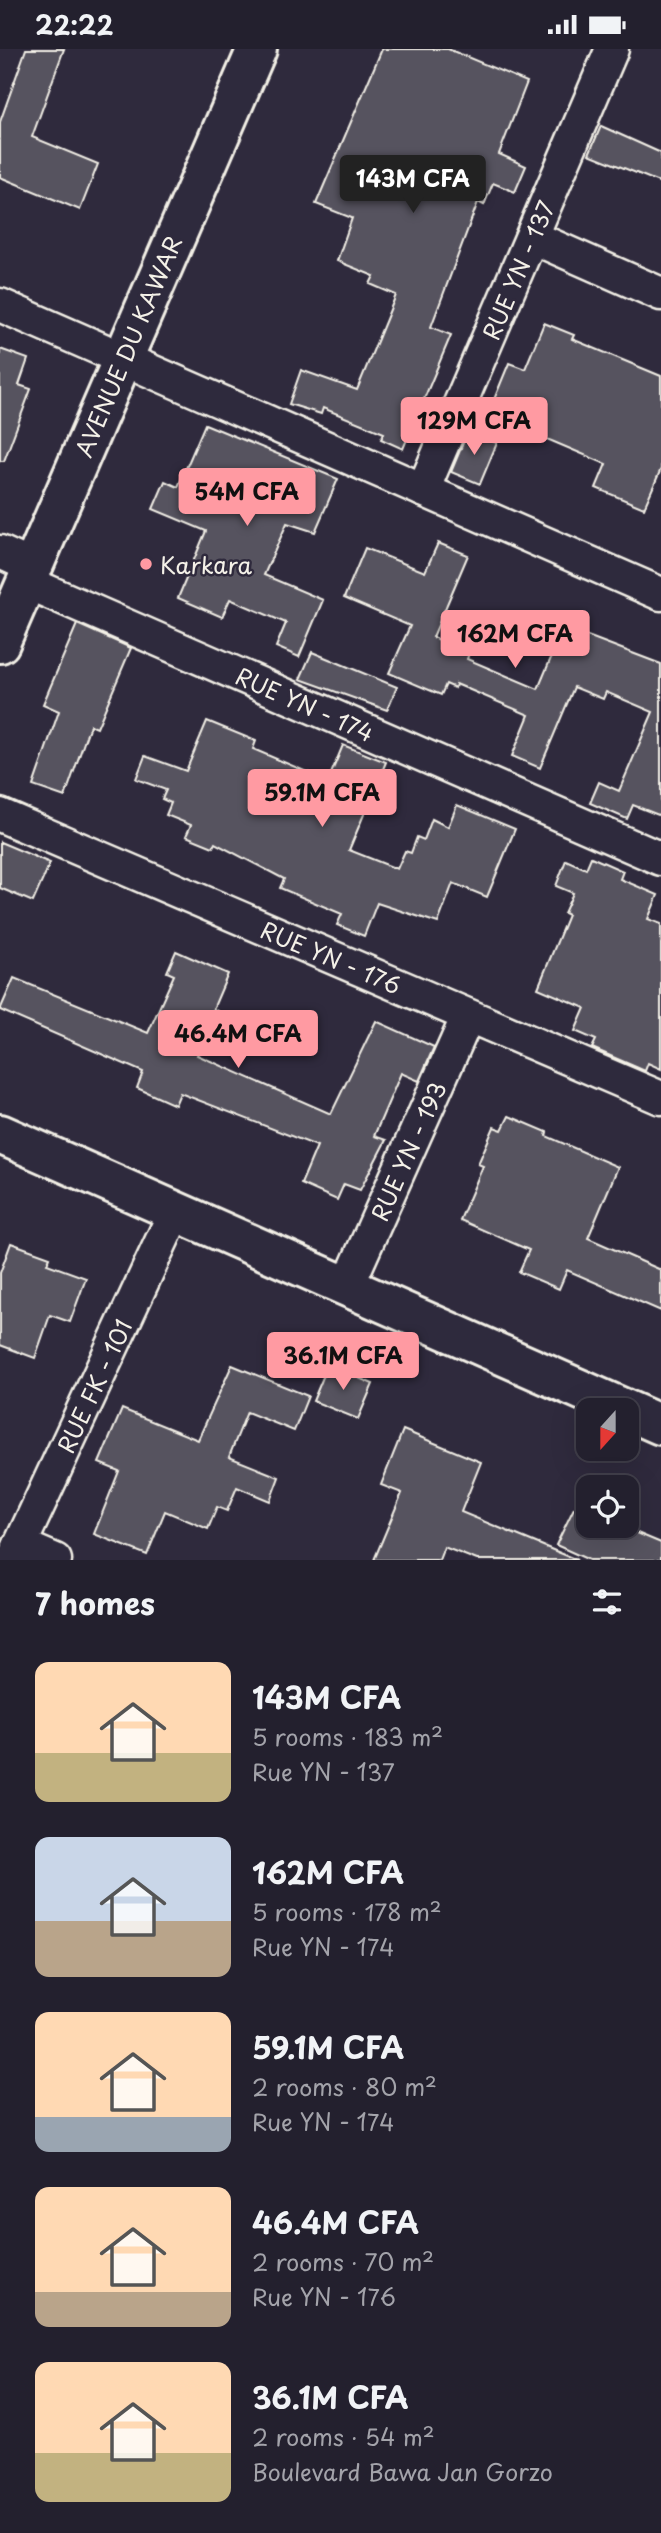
<!DOCTYPE html>
<meta charset="utf-8">
<style>
:root{--surface:#23202e;--page:#2b2836;--text:#f1f3f6;--muted:#a3a3aa;--line:#403e4a;--accent:#ff9aa2}
body{margin:0;font-family:"Playpen Sans",sans-serif;background:var(--page);color:var(--text);height:100vh;display:flex;flex-direction:column;font-size:26px;white-space:nowrap}
*{box-sizing:border-box;margin:0}
p{font-size:23px;color:var(--muted)}
.icon{flex:none;width:38px;height:38px;fill:none;stroke:currentColor;stroke-width:2;stroke-linecap:round;stroke-linejoin:round}
.map{position:relative;height:1511px;overflow:hidden}
.panel{display:flex;flex-direction:column;background:var(--surface);flex:1}
.panel>*{flex:none}
.needle{width:46px;rotate:201deg}
.buttons{position:absolute;left:576px;top:1349px;display:grid;gap:14px}
.buttons a{display:grid;place-items:center;width:63px;height:63px;border-radius:14px;background:var(--surface);box-shadow:0 7px 28px #0002,0 0 0 2px var(--line);font-size:35px}
.price{position:absolute;translate:-50% -60px;padding:0 16px;border-radius:7px;background:var(--accent);color:#111;font-size:23px;line-height:46px;filter:drop-shadow(0 2px 4px #0008)}
.price::after{content:'';position:absolute;left:50%;top:42px;width:21px;height:16px;margin-left:-10px;background:inherit;clip-path:polygon(0 0,100% 0,50% 100%)}
.price.current{background:#222;color:#fff}
ul{padding:0;list-style:none}
li{display:flex;align-items:center;gap:21px;height:175px;padding:0 35px}
li span{display:grid;place-items:center;flex:none;width:196px;height:140px;border-radius:14px;color:#555}
li>.icon{margin-inline-start:auto}
span .icon{width:84px;height:84px;fill:#fffc;stroke-width:1}
li b{font-size:30px}
h2{display:flex;justify-content:space-between;align-items:center;height:84px;padding:0 35px;font-size:30px}
.status{display:flex;justify-content:space-between;align-items:center;height:49px;padding:0 35px;background:var(--surface);direction:ltr}
.status svg{height:19px;fill:currentColor}
.map>svg:first-child{display:block}
.building{fill:#56525f;stroke:#f4f1e8;stroke-width:2}
.lines{fill:none;stroke-linecap:round;stroke-linejoin:round}
.minor-casing{stroke:#f4f1e8;stroke-width:37}
.tertiary-casing{stroke:#f4f1e8;stroke-width:44}
.secondary-casing{stroke:#f4f1e8;stroke-width:44}
.minor{stroke:#2f2a3d;stroke-width:32}
.tertiary{stroke:#2f2a3d;stroke-width:38}
.secondary{stroke:#2f2a3d;stroke-width:38}
.poi-dot{fill:#ff9aa2;stroke:#2f2a3d;stroke-width:2.5}
.labels{text-anchor:middle;dominant-baseline:central;stroke-width:5;stroke-linejoin:round;paint-order:stroke}
.street-label{font-size:23px;fill:#f4f1e8;stroke:#2f2a3d}
.poi-label{font-size:23px;fill:#f4f1e8;stroke:#2f2a3d;text-anchor:start}
</style>
<div class="status"><b>22:22</b><svg viewBox="0 0 49 12"><path d="M0 12V9h3v3zM5 12V6h3v6zM10 12V3h3v9zM15 12V0h3v12zM26 1h20v11H26zM47 4h2v5h-2z"/></svg></div>
<div class="map">
<svg width="661" height="1511" viewBox="0 0 661 1511">
<rect width="100%" height="100%" fill="#2f2a3d"/>
<filter id="ink" filterUnits="userSpaceOnUse"><feTurbulence type="fractalNoise" baseFrequency=".0143" numOctaves="2"/><feDisplacementMap in="SourceGraphic" scale="14" xChannelSelector="R" yChannelSelector="G"/><feConvolveMatrix kernelMatrix="1 2 1 2 8 2 1 2 1" color-interpolation-filters="sRGB"/></filter>
<g filter="url(#ink)">
<g class="building">
<polygon points="26,0 64,0 32,88 98,115 80,161 0,128 0,73"/>
<polygon points="382,0 448,0 527,33 499,105 526,117 515,143 493,134 484,156 478,153 431,278 451,286 403,400 381,390 384,384 323,359 321,365 289,355 301,321 357,341 396,246 370,235 374,227 337,212 352,169 316,155"/>
<polygon points="601,77 661,104 661,134 589,105"/>
<polygon points="544,274 574,286 572,290 661,327 661,420 644,459 596,439 606,415 488,365 509,314 525,320"/>
<polygon points="0,300 28,310 19,336 31,340 4,412 0,412"/>
<polygon points="205,375 338,430 315,483 287,474 264,526 323,551 299,608 276,598 286,574 230,550 222,568 178,549 206,482 153,460 165,432 178,438"/>
<polygon points="468,382 497,394 480,435 451,423"/>
<polygon points="438,494 468,506 433,588 469,604 467,610 538,640 564,578 661,615 661,767 633,756 627,770 590,754 599,733 619,742 653,663 606,643 603,650 574,638 540,719 512,707 529,666 456,635 455,639 446,635 441,646 389,624 410,577 344,549 365,499 425,523"/>
<polygon points="77,575 131,599 97,679 90,676 65,748 33,737 59,662 43,655"/>
<polygon points="312,603 397,638 387,661 300,630"/>
<polygon points="207,672 256,692 253,700 328,732 343,696 386,713 349,801 397,820 405,802 411,804 417,788 424,791 432,770 448,778 457,756 515,780 487,848 453,834 438,874 377,854 364,887 337,876 342,865 280,839 284,830 215,794 213,798 186,787 191,776 166,766 171,754 162,750 166,741 136,730 145,707 186,722"/>
<polygon points="0,793 50,814 33,853 0,839"/>
<polygon points="591,808 623,822 620,830 658,846 648,870 661,875 661,1020 648,1014 645,1022 592,999 596,991 575,982 585,959 538,939 568,866 564,864 573,844 556,837 566,811 586,820"/>
<polygon points="176,902 228,925 213,960 217,962 197,1006 331,1065 376,972 434,998 419,1032 401,1024 374,1087 386,1091 360,1141 344,1135 337,1151 301,1135 317,1097 180,1044 175,1056 137,1039 143,1023 0,961 14,929 148,984 174,926 167,923"/>
<polygon points="509,1067 547,1083 546,1087 618,1118 588,1189 661,1221 661,1262 567,1221 559,1240 519,1223 529,1201 460,1171 483,1117 478,1115 494,1078 502,1081"/>
<polygon points="11,1194 50,1208 47,1215 86,1229 70,1273 50,1266 35,1309 0,1296 0,1224"/>
<polygon points="232,1316 308,1347 294,1382 247,1363 229,1408 279,1428 270,1452 237,1438 227,1462 217,1458 208,1480 165,1462 147,1506 94,1485 119,1422 99,1414 122,1360 198,1391"/>
<polygon points="328,1316 373,1335 358,1370 313,1352"/>
<polygon points="403,1381 481,1413 461,1463 577,1511 477,1511 444,1498 439,1511 374,1511 402,1444 381,1436"/>
<polygon points="574,1459 588,1466 588,1477 612,1477 621,1482 623,1478 661,1494 661,1511 589,1511 556,1496"/>
</g>
<g class="lines">
<g class="minor-casing">
<g id="minor">
<polyline points="532,188 661,245"/>
<polyline points="0,256 661,545"/>
<polyline points="423,441 612,0"/>
<polyline points="0,503 33,518"/>
<polyline points="26,533 661,810"/>
<polyline points="0,766 661,1049"/>
<polyline points="347,1238 468,967"/>
<polyline points="20,1496 55,1511"/>
<polyline points="13,1511 175,1163"/>
</g>
</g>
<g class="tertiary-casing">
<polyline id="tertiary" points="0,594 257,0"/>
</g>
<g class="secondary-casing">
<polyline id="secondary" points="0,1085 661,1376"/>
</g>
<use href="#minor" class="minor"/>
<use href="#tertiary" class="tertiary"/>
<use href="#secondary" class="secondary"/>
</g>
</g>
<circle class="poi-dot" cx="146" cy="515" r="7"/>
<g class="labels">
<g class="street-label">
<text transform="translate(518 221) rotate(-67)">RUE YN - 137</text>
<text transform="translate(128 297) rotate(-67)">AVENUE DU KAWAR</text>
<text transform="translate(305 655) rotate(24)">RUE YN - 174</text>
<text transform="translate(331 908) rotate(23)">RUE YN - 176</text>
<text transform="translate(408 1102) rotate(-66)">RUE YN - 193</text>
<text transform="translate(94 1337) rotate(-65)">RUE FK - 101</text>
</g>
<g class="poi-label">
<text x="160" y="515">Karkara</text>
</g>
</g>
</svg>
<div class="buttons">
<a><svg class="needle" viewBox="-14 -14 28 28"><path d="M0-13l5 13h-10z" fill="#e53935"/><path d="M0 13l5-13h-10z" fill="#a3a3aa"/></svg></a>
<a><svg class="icon" aria-label="locate" viewBox="0 0 24 24"><circle cx="12" cy="12" r="6"/><path d="M12 2v4M12 18v4M2 12h4M18 12h4"/></svg></a>
</div>
<b class="price current" style="left:413px;top:166px">143M CFA</b>
<b class="price" style="left:474px;top:408px">129M CFA</b>
<b class="price" style="left:247px;top:479px">54M CFA</b>
<b class="price" style="left:515px;top:621px">162M CFA</b>
<b class="price" style="left:322px;top:780px">59.1M CFA</b>
<b class="price" style="left:238px;top:1021px">46.4M CFA</b>
<b class="price" style="left:343px;top:1343px">36.1M CFA</b>
</div>
<section class="panel">
<h2>7 homes<svg class="icon" aria-label="filters" viewBox="0 0 24 24"><path d="M4 7h16M4 17h16"/><circle cx="9" cy="7" r="2"/><circle cx="15" cy="17" r="2"/></svg></h2>
<ul>
<li><span style="background:linear-gradient(#ffd9b3 65%,#c2b280 0)"><svg class="icon" aria-label="home" viewBox="0 0 24 24"><path d="M3 11l9-7 9 7M6 9v11h12V9"/></svg></span><div><b>143M CFA</b><p>5 rooms · 183 m²</p><p>Rue YN - 137</p></div></li>
<li><span style="background:linear-gradient(#c9d6e8 60%,#b9a48a 0)"><svg class="icon" aria-label="home" viewBox="0 0 24 24"><path d="M3 11l9-7 9 7M6 9v11h12V9"/></svg></span><div><b>162M CFA</b><p>5 rooms · 178 m²</p><p>Rue YN - 174</p></div></li>
<li><span style="background:linear-gradient(#ffd9b3 75%,#9aa5b1 0)"><svg class="icon" aria-label="home" viewBox="0 0 24 24"><path d="M3 11l9-7 9 7M6 9v11h12V9"/></svg></span><div><b>59.1M CFA</b><p>2 rooms · 80 m²</p><p>Rue YN - 174</p></div></li>
<li><span style="background:linear-gradient(#ffd9b3 75%,#b9a48a 0)"><svg class="icon" aria-label="home" viewBox="0 0 24 24"><path d="M3 11l9-7 9 7M6 9v11h12V9"/></svg></span><div><b>46.4M CFA</b><p>2 rooms · 70 m²</p><p>Rue YN - 176</p></div></li>
<li><span style="background:linear-gradient(#ffd9b3 65%,#c2b280 0)"><svg class="icon" aria-label="home" viewBox="0 0 24 24"><path d="M3 11l9-7 9 7M6 9v11h12V9"/></svg></span><div><b>36.1M CFA</b><p>2 rooms · 54 m²</p><p>Boulevard Bawa Jan Gorzo</p></div></li>
</ul>
</section>
